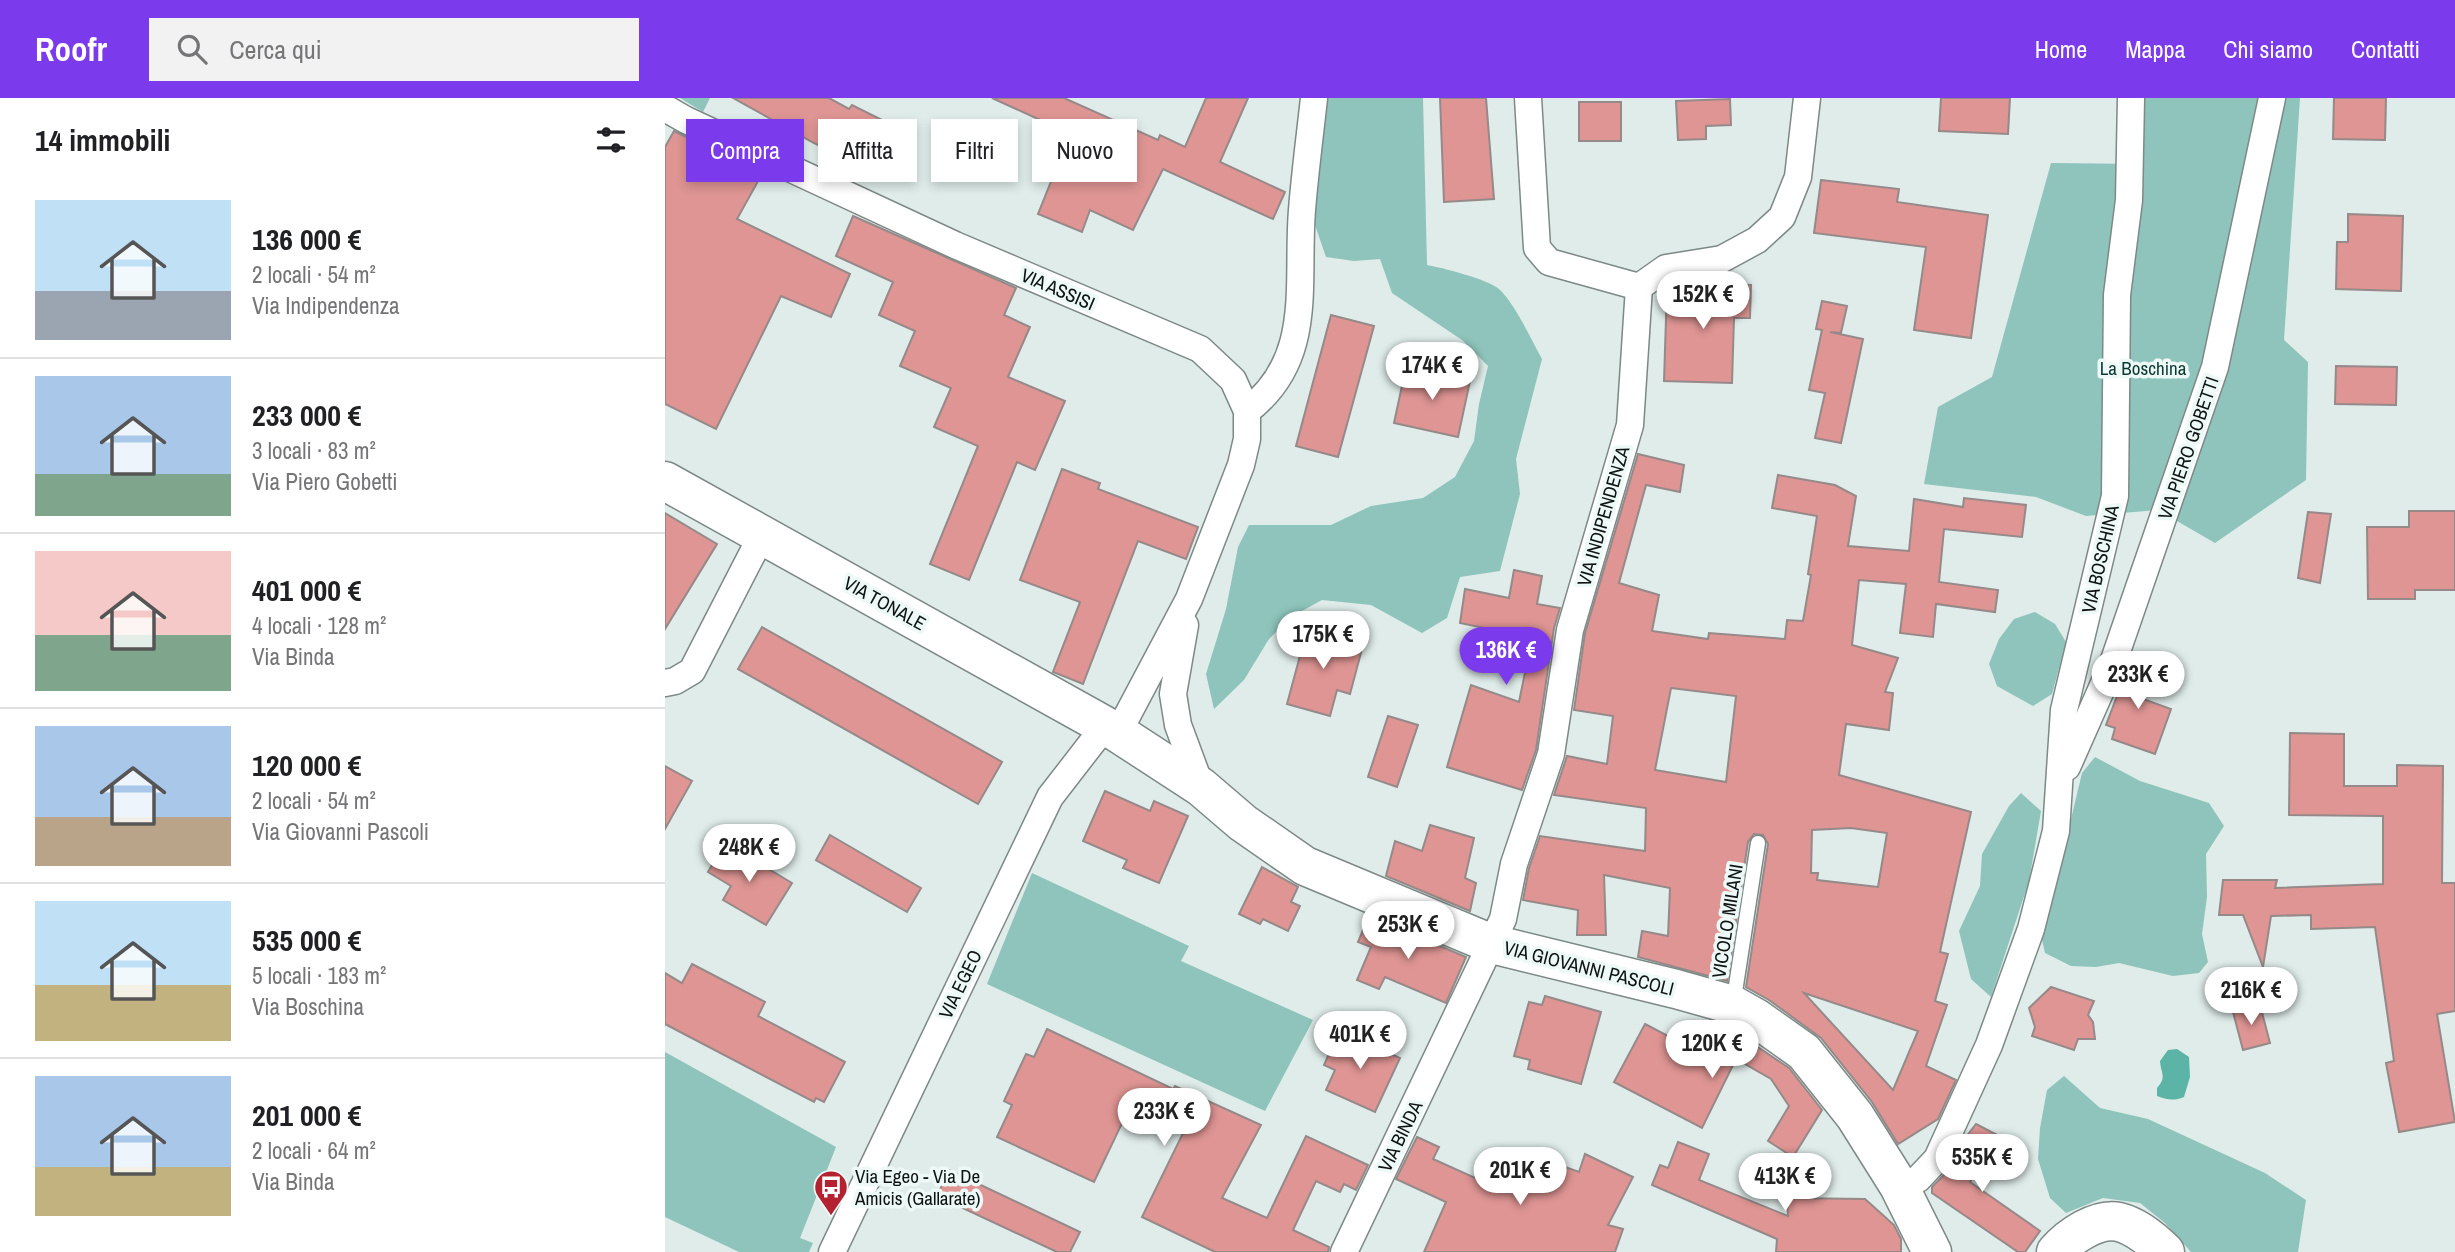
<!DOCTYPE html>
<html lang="it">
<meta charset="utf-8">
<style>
:root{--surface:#fff;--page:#f2f2f2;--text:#202124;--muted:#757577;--line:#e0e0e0;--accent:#7c3aed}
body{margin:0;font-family:"Archivo Narrow",sans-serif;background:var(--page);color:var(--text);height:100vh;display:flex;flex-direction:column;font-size:26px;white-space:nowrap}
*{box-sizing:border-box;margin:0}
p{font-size:23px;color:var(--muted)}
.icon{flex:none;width:38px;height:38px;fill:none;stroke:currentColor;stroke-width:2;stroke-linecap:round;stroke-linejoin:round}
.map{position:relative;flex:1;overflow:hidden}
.panel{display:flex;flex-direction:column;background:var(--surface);width:665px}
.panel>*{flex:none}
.top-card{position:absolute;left:21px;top:21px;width:665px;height:63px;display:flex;gap:14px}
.price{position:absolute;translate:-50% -60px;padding:0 16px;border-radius:24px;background:#fff;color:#222;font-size:23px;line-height:46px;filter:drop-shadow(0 2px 4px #0008)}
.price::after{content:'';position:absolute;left:50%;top:42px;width:21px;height:16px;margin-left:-10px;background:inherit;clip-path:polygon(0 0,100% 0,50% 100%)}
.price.current{background:var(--accent);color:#fff}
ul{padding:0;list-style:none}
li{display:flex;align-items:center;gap:21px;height:175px;padding:0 35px}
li+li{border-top:2px solid var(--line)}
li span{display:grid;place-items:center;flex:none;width:196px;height:140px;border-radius:0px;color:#555}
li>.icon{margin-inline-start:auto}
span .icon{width:84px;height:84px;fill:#fffc;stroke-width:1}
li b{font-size:30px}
h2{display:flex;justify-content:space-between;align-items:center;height:84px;padding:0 35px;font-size:30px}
.chip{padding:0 24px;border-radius:0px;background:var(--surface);box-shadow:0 4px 10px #0003;font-size:24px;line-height:63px}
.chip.current{background:var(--accent);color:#fff}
header{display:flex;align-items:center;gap:42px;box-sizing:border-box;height:98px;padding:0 35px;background:var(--accent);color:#fff}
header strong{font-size:33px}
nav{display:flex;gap:38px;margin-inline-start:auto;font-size:24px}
.search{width:490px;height:63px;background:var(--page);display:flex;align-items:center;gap:18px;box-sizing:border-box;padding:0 24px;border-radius:0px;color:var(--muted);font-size:26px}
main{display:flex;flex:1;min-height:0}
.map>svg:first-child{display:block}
.green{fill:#8ec4bb}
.water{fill:#5bb4a6}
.building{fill:#de9593;stroke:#958989;stroke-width:2;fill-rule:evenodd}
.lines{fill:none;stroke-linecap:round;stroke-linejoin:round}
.lane-casing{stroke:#7d8986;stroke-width:17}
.street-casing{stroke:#7d8986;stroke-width:29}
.secondary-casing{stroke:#7d8986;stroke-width:41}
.lane{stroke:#fff;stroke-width:14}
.street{stroke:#fff;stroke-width:26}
.secondary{stroke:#fff;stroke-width:38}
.labels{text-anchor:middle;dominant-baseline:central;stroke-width:7;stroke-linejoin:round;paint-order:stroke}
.street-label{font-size:19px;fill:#0f1413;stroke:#edf9f7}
.park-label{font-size:19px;fill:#0d3832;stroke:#edf9f7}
.poi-label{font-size:19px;fill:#0f1413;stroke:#edf9f7;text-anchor:start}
</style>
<header>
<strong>Roofr</strong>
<div class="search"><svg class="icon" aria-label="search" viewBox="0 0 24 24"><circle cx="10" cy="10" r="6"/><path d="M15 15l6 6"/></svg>Cerca qui</div>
<nav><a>Home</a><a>Mappa</a><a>Chi siamo</a><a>Contatti</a></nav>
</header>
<main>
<section class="panel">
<h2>14 immobili<svg class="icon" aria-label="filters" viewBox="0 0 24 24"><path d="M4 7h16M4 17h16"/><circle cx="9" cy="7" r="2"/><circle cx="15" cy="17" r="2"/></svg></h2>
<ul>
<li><span style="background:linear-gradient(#bfe0f5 65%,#9aa5b1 0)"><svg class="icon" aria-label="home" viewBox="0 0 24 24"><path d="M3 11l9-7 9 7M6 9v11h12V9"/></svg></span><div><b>136 000 €</b><p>2 locali · 54 m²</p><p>Via Indipendenza</p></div></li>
<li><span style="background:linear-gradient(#a9c7e8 70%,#7fa58c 0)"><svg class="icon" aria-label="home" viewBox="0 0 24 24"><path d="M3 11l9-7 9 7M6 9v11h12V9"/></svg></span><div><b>233 000 €</b><p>3 locali · 83 m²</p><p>Via Piero Gobetti</p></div></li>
<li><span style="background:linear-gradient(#f6c9c9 60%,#7fa58c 0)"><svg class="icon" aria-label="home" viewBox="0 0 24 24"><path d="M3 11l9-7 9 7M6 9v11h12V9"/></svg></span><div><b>401 000 €</b><p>4 locali · 128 m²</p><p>Via Binda</p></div></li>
<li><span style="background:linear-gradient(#a9c7e8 65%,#b9a48a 0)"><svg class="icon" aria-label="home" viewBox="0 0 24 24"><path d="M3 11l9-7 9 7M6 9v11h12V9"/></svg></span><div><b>120 000 €</b><p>2 locali · 54 m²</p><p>Via Giovanni Pascoli</p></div></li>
<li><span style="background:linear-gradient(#bfe0f5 60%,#c2b280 0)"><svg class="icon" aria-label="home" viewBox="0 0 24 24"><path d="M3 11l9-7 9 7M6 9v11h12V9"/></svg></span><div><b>535 000 €</b><p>5 locali · 183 m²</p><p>Via Boschina</p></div></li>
<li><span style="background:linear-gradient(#a9c7e8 65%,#c2b280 0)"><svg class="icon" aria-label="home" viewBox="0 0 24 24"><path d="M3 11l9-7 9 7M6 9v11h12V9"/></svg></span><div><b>201 000 €</b><p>2 locali · 64 m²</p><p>Via Binda</p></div></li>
</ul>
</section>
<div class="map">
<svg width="1790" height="1154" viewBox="0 0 1790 1154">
<rect width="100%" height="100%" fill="#dfece9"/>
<g class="green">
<polygon points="15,0 45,0 38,14"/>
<path d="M 656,0 L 758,0 L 762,167 C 778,170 822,181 834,191 C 851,207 865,240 877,261 L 851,361 L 855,396 L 835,473 L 795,479 L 782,520 L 757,535 L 706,507 L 657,502 L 626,519 L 604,541 L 579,582 L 549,611 L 541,576 L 561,511 L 573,449 L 584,427 L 666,427 L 706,408 L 758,400 L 790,379 L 809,343 L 814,306 L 823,268 L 797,242 L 727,195 L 715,161 L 689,163 L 661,159 L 649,124 Z"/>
<polygon points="1478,0 1635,0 1619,242 1643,264 1641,382 1550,445 1493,412 1421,418 1371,399 1259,386 1273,309 1327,279 1386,65 1475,66"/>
<polygon points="1370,514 1390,526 1401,544 1387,596 1368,608 1332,588 1324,566 1334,541 1349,521"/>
<polygon points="1430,659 1475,683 1544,705 1559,728 1541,756 1542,799 1537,836 1543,864 1534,875 1508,878 1454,865 1431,869 1406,868 1380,855 1377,842 1417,675"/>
<polygon points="1356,695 1376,713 1364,783 1326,899 1306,881 1294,833 1315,788 1317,756 1344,708"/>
<polygon points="367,775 524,848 516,863 648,922 600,1013 322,886"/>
<polygon points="0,954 171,1049 135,1140 148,1145 144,1154 74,1154 0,1119"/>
<polygon points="1399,978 1435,1010 1483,1021 1600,1075 1641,1102 1633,1154 1526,1154 1500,1125 1475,1105 1438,1100 1401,1115 1385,1100 1373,1061 1375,1030 1382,992"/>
</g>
<path class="water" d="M 1512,951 L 1524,959 L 1525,979 L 1519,999 C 1509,1003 1502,1002 1492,998 L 1492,990 C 1502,979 1496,976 1495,963 L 1503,952 Z"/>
<g class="building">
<polygon points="68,0 164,0 184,11 187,7 243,35 221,80 149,45"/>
<polygon points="327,0 399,0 493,42 495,37 520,49 541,0 583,0 555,64 620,94 608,121 498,71 468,132 425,112 417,134 373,116 401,46 392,42 397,32"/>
<polygon points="775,0 821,0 829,101 779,104"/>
<polygon points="1276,0 1345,0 1343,36 1274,33"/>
<polygon points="1669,0 1721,0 1720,42 1668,41"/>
<polygon points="1065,1 1066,27 1041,28 1041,41 1013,42 1011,3"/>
<rect x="914" y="4" width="42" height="39"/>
<polygon points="9,33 97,76 72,121 185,176 166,219 116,198 51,331 0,306 0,49"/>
<polygon points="1156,82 1234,91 1232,104 1323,117 1306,240 1249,232 1261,149 1149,135"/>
<polygon points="1683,116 1738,118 1736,193 1671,191 1672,144 1683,144"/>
<polygon points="188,118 351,190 339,217 365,229 343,279 400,303 370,372 352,364 304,482 265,466 313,348 269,329 286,290 235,268 250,233 214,217 228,184 171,158"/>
<polygon points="1007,185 1086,187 1085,220 1069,220 1067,285 999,283 1002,189"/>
<polygon points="1157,203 1182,208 1176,235 1165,234 1198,241 1176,345 1150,340 1160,295 1144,292 1157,232 1151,231"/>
<polygon points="666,217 709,228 673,359 631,348"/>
<polygon points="1671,268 1732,269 1731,307 1670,306"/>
<polygon points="741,269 805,283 793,339 729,325"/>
<path d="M 973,356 L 1019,367 L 1015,394 L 981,387 L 954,485 L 994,497 L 987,533 L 1043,541 L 1044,535 L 1120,541 L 1122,522 L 1138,523 L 1146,477 L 1143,476 L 1152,418 L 1107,410 L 1113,377 L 1170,387 L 1191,398 L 1183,448 L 1244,453 L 1249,401 L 1298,409 L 1299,400 L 1361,407 L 1357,439 L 1279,431 L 1274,484 L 1333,492 L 1330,514 L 1271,506 L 1268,539 L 1235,535 L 1241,486 L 1194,482 L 1187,547 L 1233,560 L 1220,594 L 1228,595 L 1224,632 L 1181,626 L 1174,677 L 1306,714 L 1275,854 L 1283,856 L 1270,903 L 1282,907 L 1261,968 L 1291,982 L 1273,1021 L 1233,1046 L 1207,1004 L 1156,940 L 1104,902 L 1081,889 L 1103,746 L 1098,737 L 1089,736 L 1083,744 L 1062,883 L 973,859 L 977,833 L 1003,838 L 1005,790 L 939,777 L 941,837 L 912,837 L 913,812 L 858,802 L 864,770 L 875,738 L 980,753 L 981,710 L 889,697 L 902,658 L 942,666 L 948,618 L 909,612 L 920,535 ZM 1006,590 L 1071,598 L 1061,684 L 990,672 ZM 1186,730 L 1222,735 L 1213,789 L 1152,782 L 1153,775 L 1146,775 L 1147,732 ZM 1139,895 L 1253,933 L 1228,992 Z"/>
<polygon points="397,371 435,385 433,391 533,429 521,461 473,443 418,586 388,574 415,504 355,482"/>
<polygon points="1744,413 1790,413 1790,492 1750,492 1750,501 1703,501 1702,429 1744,429"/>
<polygon points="1643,414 1666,416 1655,485 1633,480"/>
<polygon points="0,415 52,446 0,531"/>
<polygon points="849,472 877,478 872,506 895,510 889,530 871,652 857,692 782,669 806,587 854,604 867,540 795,525 800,491 844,500"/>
<polygon points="643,528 682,539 680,546 697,551 685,596 672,592 665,618 622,606"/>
<polygon points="97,529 337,664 313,706 73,571"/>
<polygon points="1467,559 1490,567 1478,601 1506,611 1490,656 1447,641 1450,630 1441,627"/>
<polygon points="723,618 753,627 732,689 703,679"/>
<polygon points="1625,635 1679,636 1679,688 1732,688 1732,667 1778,668 1777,785 1790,785 1790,913 1772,916 1790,1024 1734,1034 1721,965 1729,963 1710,829 1646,831 1646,817 1606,818 1598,869 1578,817 1554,817 1558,782 1612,782 1610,790 1718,786 1718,718 1624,717"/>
<polygon points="0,668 27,683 0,731"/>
<polygon points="440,693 485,713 489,703 523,718 494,785 458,770 462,762 418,743"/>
<polygon points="765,727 809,740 800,780 811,785 805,813 721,778 730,743 757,753"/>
<polygon points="165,737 256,790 242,814 151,762"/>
<polygon points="60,745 127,785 101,827 58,802 66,788 43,774"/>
<polygon points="597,769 633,789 626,804 635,808 623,833 598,821 595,826 574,816"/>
<polygon points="704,818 801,859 781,905 720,879 714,891 692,882 706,849 693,844"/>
<polygon points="27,866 100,904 93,918 180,964 159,1004 151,1000 149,1004 0,926 0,875 17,885"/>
<polygon points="1386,889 1429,903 1423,917 1428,924 1430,941 1413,941 1409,952 1367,938 1370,929 1364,910"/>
<polygon points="880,898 936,914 916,986 863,971 865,962 849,958 864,904 877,907"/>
<polygon points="1595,907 1605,945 1578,952 1568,914"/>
<polygon points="980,926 1039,957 1056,926 1060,927 1124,970 1157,1012 1128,1059 1103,1043 1124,1008 1106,981 1071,961 1037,1030 949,984"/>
<polygon points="382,931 508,991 510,988 596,1027 557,1100 602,1120 641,1038 703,1067 691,1092 679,1086 675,1094 651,1083 628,1132 664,1149 663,1154 550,1154 477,1119 522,1027 468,1002 429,1084 332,1039 347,1007 339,1003 361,956 369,959"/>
<polygon points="674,933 735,960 710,1014 661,992 670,972 659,967"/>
<polygon points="1311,1026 1334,1038 1305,1084 1375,1133 1360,1154 1353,1154 1267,1095 1267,1089 1284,1072 1298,1043"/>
<polygon points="752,1039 774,1049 768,1061 841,1094 848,1079 866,1087 878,1061 914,1074 920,1056 968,1079 943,1127 958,1131 950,1154 759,1154 781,1104 731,1081"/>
<polygon points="1013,1044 1044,1056 1034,1082 1123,1118 1122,1100 1200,1101 1229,1127 1236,1141 1236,1154 1111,1154 1112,1141 987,1087 995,1067 1003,1070"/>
<polygon points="284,1072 415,1134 405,1154 392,1154 272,1098"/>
</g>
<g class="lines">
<g class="lane-casing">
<polyline id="lane" points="1068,907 1093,745"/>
</g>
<g class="street-casing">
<g id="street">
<polyline points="863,0 872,150 884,164 974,189"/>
<polyline points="0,10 21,22 290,147 535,251 568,282 582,313 582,341 576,367 524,501 453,635"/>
<path d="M 582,313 C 650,261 631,187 637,112 C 640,74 645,37 649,0"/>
<polyline points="520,527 508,596 513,627 536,689"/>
<polyline points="0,585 10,583 27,573 97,437"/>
<polyline points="1402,669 1448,565 1550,269 1607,0"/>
<polyline points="1234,1088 1253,1081 1272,1061 1324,947 1366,831 1391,733 1399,612 1450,398 1452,197 1464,102 1466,0"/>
<polyline points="167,1154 385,699 440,628"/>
<polyline points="679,1154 838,821 849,766 886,656 905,532 965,327 974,189 1001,170 1057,161 1092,142 1117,119 1133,79 1142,0"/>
</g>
</g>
<g class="secondary-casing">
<g id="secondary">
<polyline points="0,383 453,635 536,689 578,725 640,768 827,846 1011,891 1068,907 1091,920 1139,954 1190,1018 1234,1088 1267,1154"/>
<path d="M 1391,1154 C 1404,1139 1432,1119 1454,1124 C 1470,1128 1488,1142 1500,1154"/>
</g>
</g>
<use href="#lane" class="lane"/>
<use href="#street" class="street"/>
<use href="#secondary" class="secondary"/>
</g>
<defs>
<g id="bus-pin" transform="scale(1.75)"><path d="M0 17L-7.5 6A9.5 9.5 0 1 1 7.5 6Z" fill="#b42232" stroke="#edf9f7"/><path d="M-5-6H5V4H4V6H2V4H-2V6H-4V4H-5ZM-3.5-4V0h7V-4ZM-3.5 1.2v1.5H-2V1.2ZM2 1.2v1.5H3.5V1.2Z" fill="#fff"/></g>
</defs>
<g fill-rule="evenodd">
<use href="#bus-pin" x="166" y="1089"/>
</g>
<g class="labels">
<g class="street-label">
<text transform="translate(393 191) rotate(23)">VIA ASSISI</text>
<text transform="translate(1523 350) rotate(-71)">VIA PIERO GOBETTI</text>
<text transform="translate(938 418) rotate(-74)">VIA INDIPENDENZA</text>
<text transform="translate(1435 461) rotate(-77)">VIA BOSCHINA</text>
<text transform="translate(220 505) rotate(29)">VIA TONALE</text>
<text transform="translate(1062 823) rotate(-81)">VICOLO MILANI</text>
<text transform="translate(924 870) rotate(14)">VIA GIOVANNI PASCOLI</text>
<text transform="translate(295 886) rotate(-64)">VIA EGEO</text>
<text transform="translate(735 1038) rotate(-64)">VIA BINDA</text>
</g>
<g class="park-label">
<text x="1478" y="270">La Boschina</text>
</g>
<g class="poi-label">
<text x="190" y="1078">Via Egeo - Via De<tspan x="190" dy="22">Amicis (Gallarate)</tspan></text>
</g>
</g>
</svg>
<b class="price" style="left:1038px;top:233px">152K €</b>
<b class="price" style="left:767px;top:304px">174K €</b>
<b class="price" style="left:658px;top:573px">175K €</b>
<b class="price current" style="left:841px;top:589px">136K €</b>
<b class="price" style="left:1473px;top:613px">233K €</b>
<b class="price" style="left:84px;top:786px">248K €</b>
<b class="price" style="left:743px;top:863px">253K €</b>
<b class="price" style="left:1586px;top:929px">216K €</b>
<b class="price" style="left:695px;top:973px">401K €</b>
<b class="price" style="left:1047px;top:982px">120K €</b>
<b class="price" style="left:499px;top:1050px">233K €</b>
<b class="price" style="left:1317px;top:1096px">535K €</b>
<b class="price" style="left:855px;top:1109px">201K €</b>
<b class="price" style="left:1120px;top:1115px">413K €</b>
<div class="top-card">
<a class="chip current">Compra</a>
<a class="chip">Affitta</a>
<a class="chip">Filtri</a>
<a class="chip">Nuovo</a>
</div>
</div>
</main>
